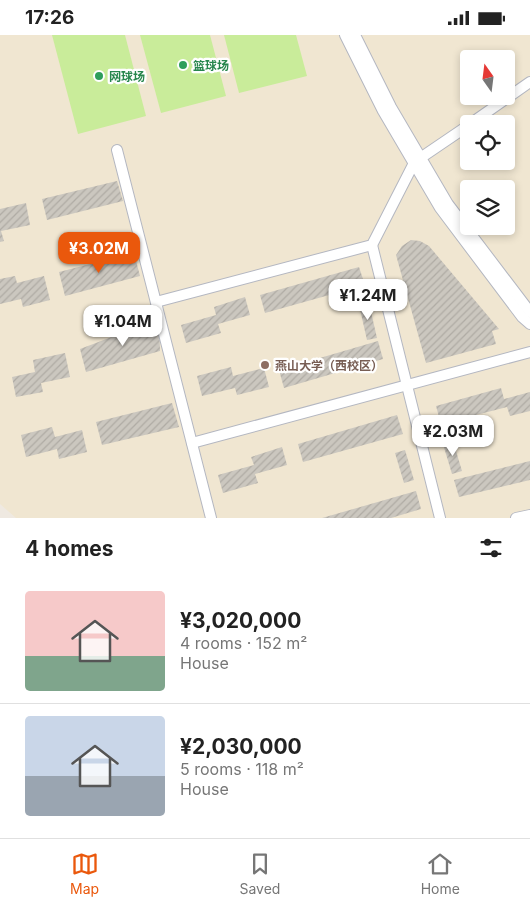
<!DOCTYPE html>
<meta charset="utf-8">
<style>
:root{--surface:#fff;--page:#f2f2f2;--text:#222;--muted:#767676;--line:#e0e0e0;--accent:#ea580c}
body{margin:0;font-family:Inter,"Noto Sans SC",sans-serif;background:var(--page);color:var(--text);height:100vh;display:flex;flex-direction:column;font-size:19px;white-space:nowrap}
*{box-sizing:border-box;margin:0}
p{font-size:16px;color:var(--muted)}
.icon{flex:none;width:28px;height:28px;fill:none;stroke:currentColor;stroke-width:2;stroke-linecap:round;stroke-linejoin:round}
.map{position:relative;height:483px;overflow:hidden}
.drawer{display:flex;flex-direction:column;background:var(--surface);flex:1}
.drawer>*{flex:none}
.needle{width:32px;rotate:346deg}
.tools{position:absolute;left:460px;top:15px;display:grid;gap:10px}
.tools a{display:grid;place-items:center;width:55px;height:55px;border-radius:5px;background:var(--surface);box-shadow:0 2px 8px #0003;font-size:25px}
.price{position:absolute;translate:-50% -42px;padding:0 11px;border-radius:10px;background:#fff;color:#222;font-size:16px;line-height:32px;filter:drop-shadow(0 1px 2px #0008)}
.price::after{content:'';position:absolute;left:50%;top:30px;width:15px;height:11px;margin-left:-8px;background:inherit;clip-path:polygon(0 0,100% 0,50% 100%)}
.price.on{background:var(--accent);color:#fff}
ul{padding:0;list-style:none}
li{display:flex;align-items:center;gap:15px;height:125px;padding:0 25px}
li+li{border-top:1px solid var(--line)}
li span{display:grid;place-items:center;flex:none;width:140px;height:100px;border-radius:5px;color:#555}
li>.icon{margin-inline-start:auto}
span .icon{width:60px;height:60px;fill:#fffc;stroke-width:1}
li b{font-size:21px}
h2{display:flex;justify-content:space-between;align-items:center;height:60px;padding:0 25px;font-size:21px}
.status{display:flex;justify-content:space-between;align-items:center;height:35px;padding:0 25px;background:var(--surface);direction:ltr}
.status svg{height:14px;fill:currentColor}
.dock{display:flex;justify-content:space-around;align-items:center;height:70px;border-top:1px solid var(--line);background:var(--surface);font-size:14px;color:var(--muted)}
.dock a{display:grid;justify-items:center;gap:2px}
.dock .on{color:var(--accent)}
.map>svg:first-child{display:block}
.education{fill:#f0e6d1;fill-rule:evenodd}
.pitch{fill:#c9ec9a}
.building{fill:url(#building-hatch)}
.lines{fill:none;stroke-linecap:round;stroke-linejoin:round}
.minor-casing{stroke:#b4b7c1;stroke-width:12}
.minor{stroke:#fff;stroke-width:10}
.leisure-dot{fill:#2e9e5b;stroke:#fff;stroke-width:2}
.education-dot{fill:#8d6e63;stroke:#fff;stroke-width:2}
.labels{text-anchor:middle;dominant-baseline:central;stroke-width:4.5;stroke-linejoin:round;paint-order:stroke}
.leisure-label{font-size:12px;font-weight:bold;fill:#27864d;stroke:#fff;text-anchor:start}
.education-label{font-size:12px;font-weight:bold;fill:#785e54;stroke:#fff;text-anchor:start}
</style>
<div class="status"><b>17:26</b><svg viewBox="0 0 49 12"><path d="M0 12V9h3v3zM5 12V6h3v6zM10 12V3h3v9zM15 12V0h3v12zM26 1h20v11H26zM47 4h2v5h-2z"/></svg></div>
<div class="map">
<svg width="530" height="483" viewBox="0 0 530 483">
<defs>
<pattern id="building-hatch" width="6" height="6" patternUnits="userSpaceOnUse" patternTransform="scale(1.25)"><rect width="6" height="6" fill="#cbc7bf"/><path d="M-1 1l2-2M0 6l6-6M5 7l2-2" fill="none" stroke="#afaba4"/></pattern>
</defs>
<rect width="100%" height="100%" fill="#efe9e1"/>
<path class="education" d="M 0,0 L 530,0 L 530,483 L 16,483 L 0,469 ZM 469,24 L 506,24 L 506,61 L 469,61 ZM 469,89 L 506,89 L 506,126 L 469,126 ZM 469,154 L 506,154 L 506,191 L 469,191 Z"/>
<g class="pitch">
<polygon points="52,0 125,0 146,81 78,99"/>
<polygon points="140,0 210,0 226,61 161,78"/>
<polygon points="224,0 296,0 307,41 239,58"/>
</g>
<g class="building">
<polygon points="117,146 123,166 47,185 42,164"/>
<polygon points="26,168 30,190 1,196 4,206 0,207 0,174"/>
<polygon points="411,205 420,206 429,211 499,294 492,296 496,309 426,328 396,220 402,211"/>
<polygon points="134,218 140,241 65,261 59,237"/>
<polygon points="359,232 365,250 265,278 260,260"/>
<polygon points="15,241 17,248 44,241 50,265 23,272 21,264 0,269 0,244"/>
<polygon points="245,262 250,280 218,289 221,298 186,308 181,290 216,280 214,272"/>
<polygon points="369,268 377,303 367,305 359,270"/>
<polygon points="159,284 160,316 86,337 80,314"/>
<polygon points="378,306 383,324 284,353 279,335"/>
<polygon points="65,318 70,342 41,348 43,357 16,362 12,342 35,337 33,325"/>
<polygon points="231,332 233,341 264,333 269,352 237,360 235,353 202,361 197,341"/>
<polygon points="501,353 504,364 530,357 530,376 510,381 507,372 441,389 436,371"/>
<polygon points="172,368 179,392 102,410 96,387"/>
<polygon points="397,380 403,399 303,427 298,409"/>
<polygon points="52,392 55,402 82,395 87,417 59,424 57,414 26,422 21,400"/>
<polygon points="453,406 462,436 452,439 443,409"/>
<polygon points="282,412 287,430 255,439 258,448 223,458 218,440 254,430 251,422"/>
<polygon points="405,415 414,445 404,448 395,418"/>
<polygon points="530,426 530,445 459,462 454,445"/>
<polygon points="416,456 421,474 391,483 322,483"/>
</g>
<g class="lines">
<g class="minor-casing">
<g id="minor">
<polyline points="345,0 383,76 440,173 522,282 530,289"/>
<polyline points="355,0 391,72 448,169 530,277"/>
<polyline points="470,89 530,47"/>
<polyline points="117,115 211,483"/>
<polyline points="416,126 469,90"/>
<polyline points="372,210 440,483"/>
<polyline points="156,267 372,210 416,124"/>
<polyline points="192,408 530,317"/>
<polyline points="516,483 530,480"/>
</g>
</g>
<use href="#minor" class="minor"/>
</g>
<g class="leisure-dot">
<circle cx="183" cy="30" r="5"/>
<circle cx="99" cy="41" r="5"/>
</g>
<circle class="education-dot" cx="265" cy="330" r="5"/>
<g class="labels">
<g class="leisure-label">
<text x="193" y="30">篮球场</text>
<text x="109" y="41">网球场</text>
</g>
<g class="education-label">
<text x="275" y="330">燕山大学（西校区）</text>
</g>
</g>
</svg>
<div class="tools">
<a><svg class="needle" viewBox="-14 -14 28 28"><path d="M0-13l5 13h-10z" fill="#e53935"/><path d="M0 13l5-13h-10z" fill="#767676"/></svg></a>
<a><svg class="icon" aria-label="locate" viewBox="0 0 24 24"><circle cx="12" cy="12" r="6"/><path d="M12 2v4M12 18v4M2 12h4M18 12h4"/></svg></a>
<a><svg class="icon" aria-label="layers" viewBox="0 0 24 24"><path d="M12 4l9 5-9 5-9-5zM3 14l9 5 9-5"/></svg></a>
</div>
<b class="price on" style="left:99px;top:239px">¥3.02M</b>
<b class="price" style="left:368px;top:286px">¥1.24M</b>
<b class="price" style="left:123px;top:312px">¥1.04M</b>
<b class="price" style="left:453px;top:422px">¥2.03M</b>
</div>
<section class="drawer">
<h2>4 homes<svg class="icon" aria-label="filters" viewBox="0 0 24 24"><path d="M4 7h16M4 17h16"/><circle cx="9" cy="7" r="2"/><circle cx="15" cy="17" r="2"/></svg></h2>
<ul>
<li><span style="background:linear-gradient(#f6c9c9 65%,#7fa58c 0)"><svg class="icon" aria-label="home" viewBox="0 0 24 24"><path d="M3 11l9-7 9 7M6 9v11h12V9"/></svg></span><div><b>¥3,020,000</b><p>4 rooms · 152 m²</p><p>House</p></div></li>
<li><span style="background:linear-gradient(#c9d6e8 60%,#9aa5b1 0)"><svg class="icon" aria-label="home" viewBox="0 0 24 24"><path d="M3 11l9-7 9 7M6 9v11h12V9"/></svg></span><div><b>¥2,030,000</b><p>5 rooms · 118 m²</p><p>House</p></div></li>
</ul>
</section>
<nav class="dock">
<a class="on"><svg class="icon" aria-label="map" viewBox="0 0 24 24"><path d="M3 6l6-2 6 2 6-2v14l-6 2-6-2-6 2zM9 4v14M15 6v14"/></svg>Map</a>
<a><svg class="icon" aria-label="saved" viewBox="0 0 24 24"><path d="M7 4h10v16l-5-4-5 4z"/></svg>Saved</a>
<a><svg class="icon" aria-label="home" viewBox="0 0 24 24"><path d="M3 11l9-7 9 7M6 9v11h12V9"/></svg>Home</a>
</nav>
